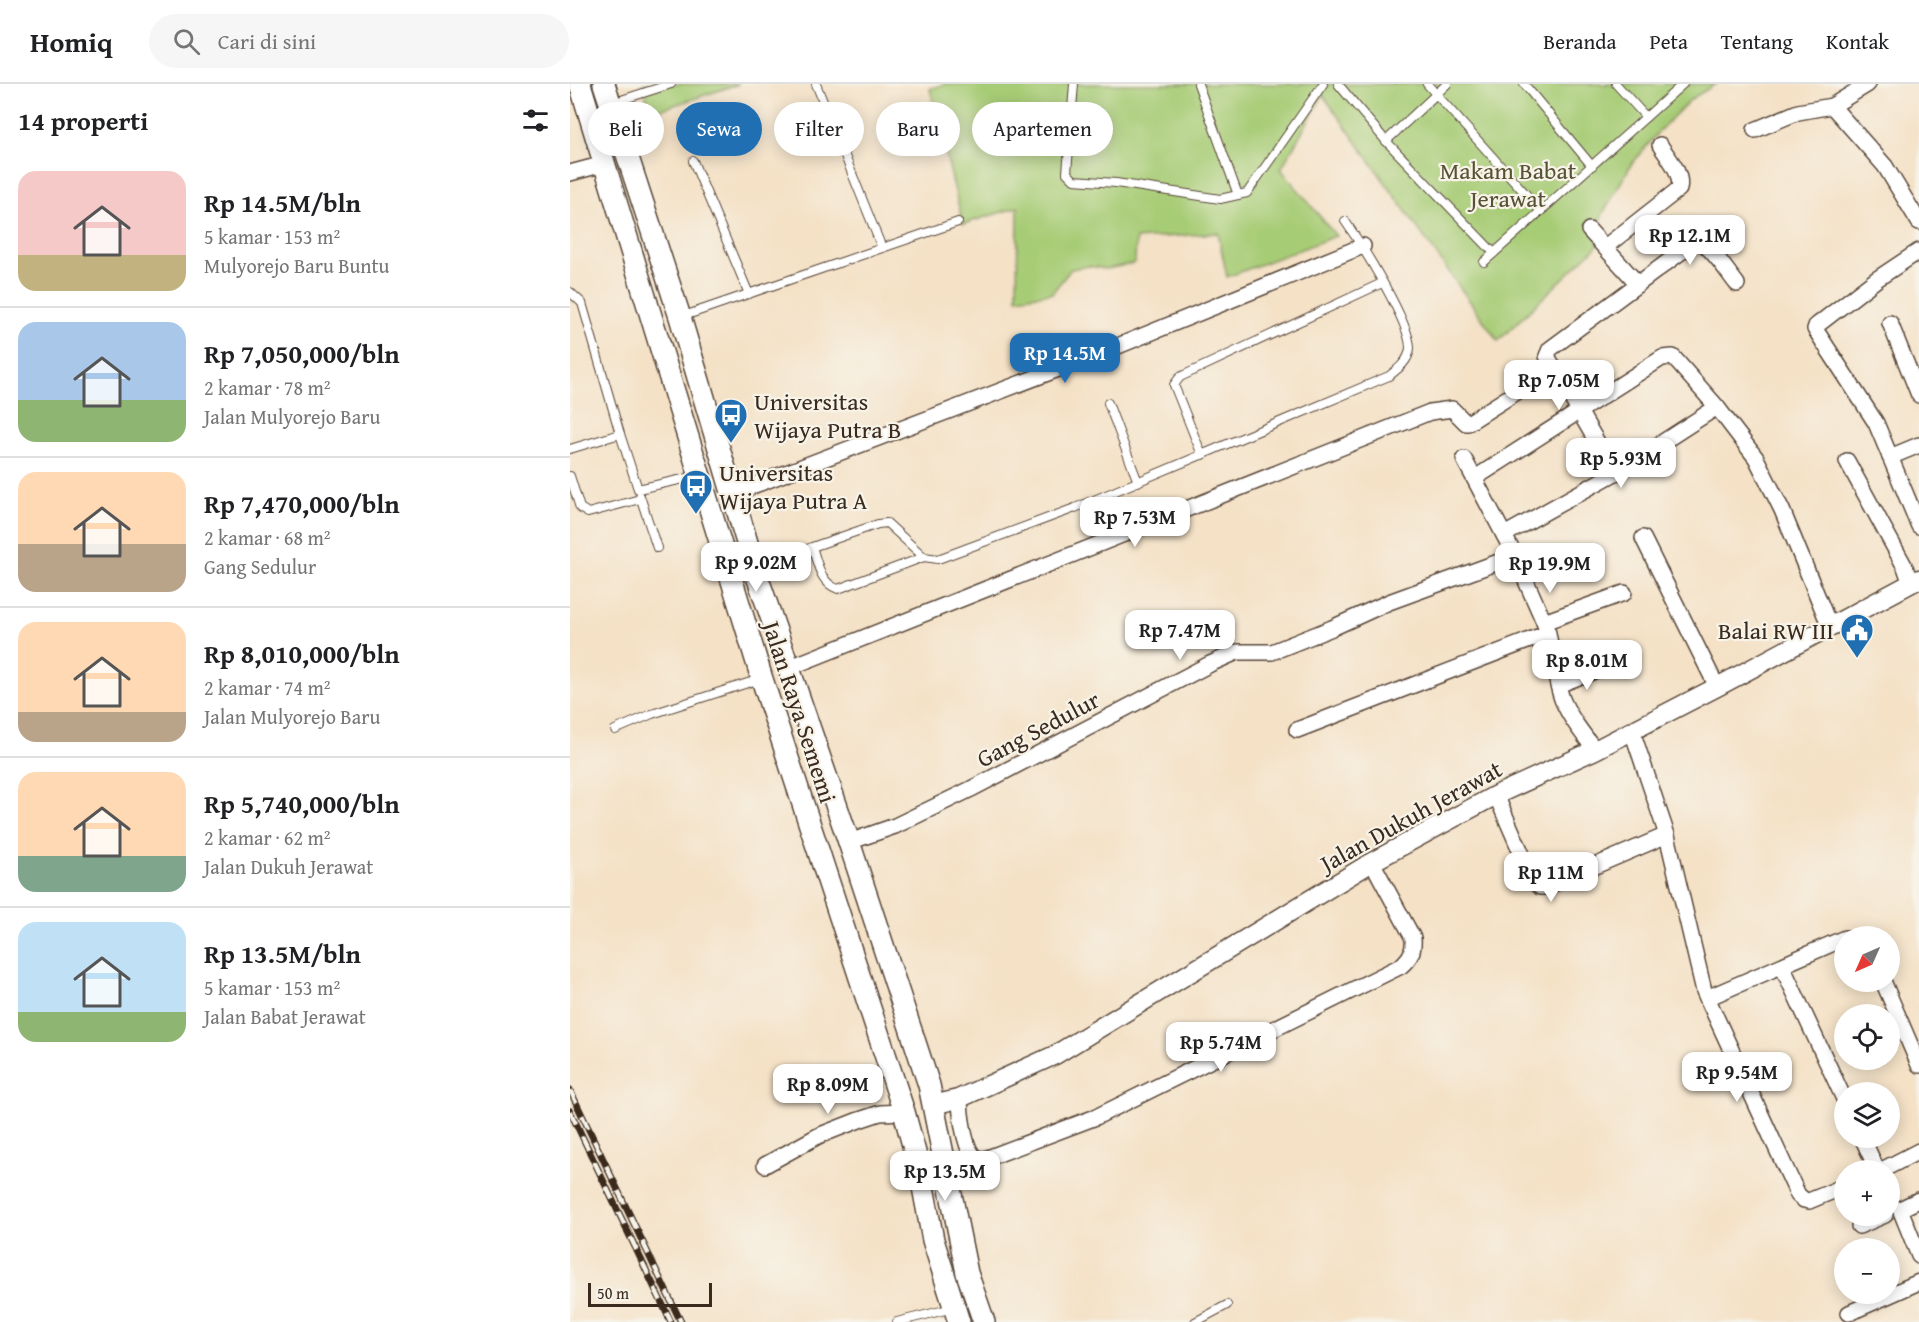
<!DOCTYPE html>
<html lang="id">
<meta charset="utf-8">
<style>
:root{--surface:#fff;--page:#f6f6f6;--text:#202124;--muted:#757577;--line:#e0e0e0;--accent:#1f6fb2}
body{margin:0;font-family:"Gentium Book Plus",serif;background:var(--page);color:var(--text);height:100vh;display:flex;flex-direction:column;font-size:22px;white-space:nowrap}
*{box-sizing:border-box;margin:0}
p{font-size:20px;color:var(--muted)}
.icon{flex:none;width:33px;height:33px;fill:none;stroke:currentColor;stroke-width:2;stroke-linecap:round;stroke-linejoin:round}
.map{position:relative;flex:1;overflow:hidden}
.drawer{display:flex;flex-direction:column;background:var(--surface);width:570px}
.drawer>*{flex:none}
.hud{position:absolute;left:18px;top:18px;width:570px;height:54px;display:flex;gap:12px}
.needle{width:39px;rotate:225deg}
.buttons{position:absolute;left:1264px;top:842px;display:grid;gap:12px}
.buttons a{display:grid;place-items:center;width:66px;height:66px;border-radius:50%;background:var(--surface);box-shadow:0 3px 15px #0003;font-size:30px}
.scale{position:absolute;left:18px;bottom:15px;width:124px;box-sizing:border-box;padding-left:6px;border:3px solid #3b2a1e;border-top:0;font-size:16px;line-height:21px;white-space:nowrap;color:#3b2a1e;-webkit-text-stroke:4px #f7f3e8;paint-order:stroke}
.price{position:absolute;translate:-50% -51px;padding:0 14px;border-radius:12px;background:#fff;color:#222;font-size:20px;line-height:39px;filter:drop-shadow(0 2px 3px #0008)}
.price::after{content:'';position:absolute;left:50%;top:36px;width:18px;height:14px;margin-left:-9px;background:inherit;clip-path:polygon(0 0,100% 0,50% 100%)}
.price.selected{background:var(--accent);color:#fff}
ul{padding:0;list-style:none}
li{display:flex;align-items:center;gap:18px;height:150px;padding:0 18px}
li+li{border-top:2px solid var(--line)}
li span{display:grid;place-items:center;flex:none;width:168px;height:120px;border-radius:18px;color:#555}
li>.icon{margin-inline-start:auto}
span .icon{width:72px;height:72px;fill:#fffc;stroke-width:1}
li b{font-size:26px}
h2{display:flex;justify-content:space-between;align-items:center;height:72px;padding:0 18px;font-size:26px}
.pill{padding:0 21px;border-radius:27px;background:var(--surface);box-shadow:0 3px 15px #0003;font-size:21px;line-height:54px}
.pill.selected{background:var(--accent);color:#fff}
header{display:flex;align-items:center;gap:36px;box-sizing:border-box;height:84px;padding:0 30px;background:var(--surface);border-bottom:2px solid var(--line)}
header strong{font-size:28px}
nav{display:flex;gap:33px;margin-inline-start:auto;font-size:21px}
.search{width:420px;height:54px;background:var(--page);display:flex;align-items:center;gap:15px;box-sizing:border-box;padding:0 21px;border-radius:33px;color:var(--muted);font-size:22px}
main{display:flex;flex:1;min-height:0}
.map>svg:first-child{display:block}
.green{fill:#a7cc76;stroke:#717b4a;stroke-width:1.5}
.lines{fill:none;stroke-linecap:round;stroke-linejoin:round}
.service-casing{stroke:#574537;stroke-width:10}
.minor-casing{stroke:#574537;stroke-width:18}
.tertiary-casing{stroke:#574537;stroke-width:21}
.secondary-casing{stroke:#574537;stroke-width:24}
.service{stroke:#fff;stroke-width:8}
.minor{stroke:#fff;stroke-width:15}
.tertiary{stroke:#fff;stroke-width:18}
.secondary{stroke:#fff;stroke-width:21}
.rail-casing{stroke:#3b2a1e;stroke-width:7}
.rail{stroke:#f7f3e8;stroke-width:4.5;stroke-dasharray:14;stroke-linecap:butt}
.labels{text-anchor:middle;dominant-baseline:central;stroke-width:4.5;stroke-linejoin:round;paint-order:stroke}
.park-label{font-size:24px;fill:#565234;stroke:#f7f3e8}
.poi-label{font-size:24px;fill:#3b2a1e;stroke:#f7f3e8;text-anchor:start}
.street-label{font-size:24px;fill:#3b2a1e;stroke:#f7f3e8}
</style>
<header>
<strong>Homiq</strong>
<div class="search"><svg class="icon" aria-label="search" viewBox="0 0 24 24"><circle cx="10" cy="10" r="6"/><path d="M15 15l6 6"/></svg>Cari di sini</div>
<nav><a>Beranda</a><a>Peta</a><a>Tentang</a><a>Kontak</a></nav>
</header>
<main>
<section class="drawer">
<h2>14 properti<svg class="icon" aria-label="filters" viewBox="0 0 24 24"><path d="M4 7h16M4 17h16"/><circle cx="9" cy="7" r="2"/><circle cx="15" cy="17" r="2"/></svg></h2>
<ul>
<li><span style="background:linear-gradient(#f6c9c9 70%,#c2b280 0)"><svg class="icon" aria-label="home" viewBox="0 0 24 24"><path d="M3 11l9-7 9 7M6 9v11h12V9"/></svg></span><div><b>Rp 14.5M/bln</b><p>5 kamar · 153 m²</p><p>Mulyorejo Baru Buntu</p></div></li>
<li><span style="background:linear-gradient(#a9c7e8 65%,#8fb573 0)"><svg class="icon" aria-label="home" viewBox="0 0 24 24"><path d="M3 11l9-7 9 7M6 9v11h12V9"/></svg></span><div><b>Rp 7,050,000/bln</b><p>2 kamar · 78 m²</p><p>Jalan Mulyorejo Baru</p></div></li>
<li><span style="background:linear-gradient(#ffd9b3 60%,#b9a48a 0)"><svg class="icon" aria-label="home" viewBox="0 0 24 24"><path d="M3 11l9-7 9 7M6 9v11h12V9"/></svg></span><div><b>Rp 7,470,000/bln</b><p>2 kamar · 68 m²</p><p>Gang Sedulur</p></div></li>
<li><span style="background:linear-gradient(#ffd9b3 75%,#b9a48a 0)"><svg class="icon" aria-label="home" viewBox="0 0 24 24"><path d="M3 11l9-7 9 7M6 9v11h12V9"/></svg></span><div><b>Rp 8,010,000/bln</b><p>2 kamar · 74 m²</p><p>Jalan Mulyorejo Baru</p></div></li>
<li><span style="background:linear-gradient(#ffd9b3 70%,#7fa58c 0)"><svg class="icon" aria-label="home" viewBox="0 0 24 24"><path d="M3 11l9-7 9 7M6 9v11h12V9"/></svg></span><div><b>Rp 5,740,000/bln</b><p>2 kamar · 62 m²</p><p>Jalan Dukuh Jerawat</p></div></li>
<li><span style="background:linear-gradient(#bfe0f5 75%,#8fb573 0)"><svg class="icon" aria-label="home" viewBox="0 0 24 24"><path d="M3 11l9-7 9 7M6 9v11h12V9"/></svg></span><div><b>Rp 13.5M/bln</b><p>5 kamar · 153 m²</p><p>Jalan Babat Jerawat</p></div></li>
</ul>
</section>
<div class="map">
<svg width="1349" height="1238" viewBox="0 0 1349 1238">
<rect width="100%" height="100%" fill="#f7f3e8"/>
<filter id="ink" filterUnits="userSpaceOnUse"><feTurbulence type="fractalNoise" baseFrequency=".0167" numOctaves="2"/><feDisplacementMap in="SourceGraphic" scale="12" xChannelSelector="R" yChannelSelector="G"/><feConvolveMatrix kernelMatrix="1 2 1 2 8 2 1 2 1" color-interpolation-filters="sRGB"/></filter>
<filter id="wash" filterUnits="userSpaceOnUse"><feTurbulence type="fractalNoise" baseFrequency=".008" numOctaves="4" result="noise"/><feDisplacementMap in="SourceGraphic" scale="24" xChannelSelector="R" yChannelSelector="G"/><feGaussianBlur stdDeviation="1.35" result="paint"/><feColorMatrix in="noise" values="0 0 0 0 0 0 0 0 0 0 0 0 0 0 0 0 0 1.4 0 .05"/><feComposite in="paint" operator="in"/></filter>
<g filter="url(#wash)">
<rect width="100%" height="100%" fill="#f4e1c6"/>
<g class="green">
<polygon points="73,0 169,0 80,29"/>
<polygon points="374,0 1146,0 1121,15 1090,46 1061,81 1032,131 1027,162 928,257 753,11 711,85 766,152 657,193 648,149 566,155 565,179 537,185 519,182 501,185 482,209 447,214 448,123 393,140 360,5"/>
</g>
</g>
<g filter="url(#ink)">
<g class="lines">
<g class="service-casing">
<g id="service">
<polyline points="246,0 312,164"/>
<polyline points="504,0 497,89 504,96 546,99 650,115 668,111 628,0"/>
<polyline points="768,0 816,57 924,169"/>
<polyline points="857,0 971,127"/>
<polyline points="954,0 1022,82"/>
<polyline points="1046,0 1076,33"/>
<polyline points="42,19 101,0"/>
<polyline points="816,57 877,0"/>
<polyline points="123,77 179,210"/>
<polyline points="668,111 677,109 753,0"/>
<polyline points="914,178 1113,0"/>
<polyline points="0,208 12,219 50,350 68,405 127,392"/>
<polyline points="111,233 388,138"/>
<polyline points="538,319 568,398"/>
<polyline points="0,365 50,350"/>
<polyline points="632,371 604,301 610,293 812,199"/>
<polyline points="0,392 10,424 18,429 70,415"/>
<polyline points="70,412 87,464"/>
<path d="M 242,463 C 248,480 250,499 268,505 L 354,473"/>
<path d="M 186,488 L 242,463 L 308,440 L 317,439 L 354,473 L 368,475 L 505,424 L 819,292 C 828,285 839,277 840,264 C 840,238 791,160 775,137"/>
<polyline points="45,646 82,630 190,595"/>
<polyline points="327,1238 383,1224"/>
<polyline points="625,1238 657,1221"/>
</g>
</g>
<g class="minor-casing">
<g id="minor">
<polyline points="1262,22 1298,0"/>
<polyline points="1185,46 1228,28 1262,22 1315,82 1349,138"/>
<polyline points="0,89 34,80"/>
<polyline points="1019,146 1068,200 980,265 977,272 1045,389"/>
<path d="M 1035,163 L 1109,105 C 1113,89 1098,74 1090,61"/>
<polyline points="1349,167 1307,195 1246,242 1245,245 1306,339 1349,442"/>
<path d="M 1068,200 L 1127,156 C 1141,161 1157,188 1167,200"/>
<polyline points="1320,239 1349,311"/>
<polyline points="1320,373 1349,361"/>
<path d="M 894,375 L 945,472 L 974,538 C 984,563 983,590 992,615 C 1000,634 1013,650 1025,666"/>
<polyline points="1277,377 1335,483 1341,500"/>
<polyline points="905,394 1092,274 1103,273 1147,323 1186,374 1212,426 1260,543"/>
<polyline points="162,412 182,402 543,264 793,162"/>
<polyline points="934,451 1045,389 1147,323"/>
<polyline points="1073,454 1147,603"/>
<polyline points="974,538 1054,509"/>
<polyline points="218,584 860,328 882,325 896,339 898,339 983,285"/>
<polyline points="988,601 1034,583"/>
<polyline points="727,646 978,549"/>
<polyline points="1062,647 1097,751 1134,907 1228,1111 1234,1116 1239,1117 1275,1102"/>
<polyline points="926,711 964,798 970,803 976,803 1097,751"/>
<polyline points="279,758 325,742 401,705 640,580 667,568 702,568 762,544 819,518 945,472"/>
<polyline points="1212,882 1275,1017"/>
<polyline points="1313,897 1349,981"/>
<polyline points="1137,914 1275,854"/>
<path d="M 390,1014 C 390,1027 394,1060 402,1070 C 405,1075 410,1075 415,1075 L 526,1033 L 831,882 C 841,873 844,867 843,854 L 802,778"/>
<polyline points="1292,1053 1307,1086"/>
<polyline points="195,1081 248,1052 289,1036 310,1029 334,1028"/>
<polyline points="1312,1086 1349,1067"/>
<polyline points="1349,1116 1330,1125 1349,1172"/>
<polyline points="1289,1142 1315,1131"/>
<polyline points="1279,1229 1349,1198"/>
</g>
</g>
<g class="tertiary-casing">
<polyline id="tertiary" points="363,1021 388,1015 485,971 802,778 926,711 1025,666 1147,603 1349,495"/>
</g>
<g class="secondary-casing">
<g id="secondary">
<polyline points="10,0 192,595 334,1028 350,1087 363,1156 389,1238"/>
<polyline points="34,0 110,233 186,489 279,758 359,1001 397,1189 414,1238"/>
</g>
</g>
<use href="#service" class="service"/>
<use href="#minor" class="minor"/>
<use href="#tertiary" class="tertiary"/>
<use href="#secondary" class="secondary"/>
<g class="rail-casing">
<g id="rail">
<polyline points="0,1006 111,1238"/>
<polyline points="0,1027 101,1238"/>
</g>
</g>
<use href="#rail" class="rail"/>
</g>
</g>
<defs>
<g id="bus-pin" transform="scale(1.725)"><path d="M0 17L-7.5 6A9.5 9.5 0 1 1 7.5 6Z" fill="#1f6fb2" stroke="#f7f3e8"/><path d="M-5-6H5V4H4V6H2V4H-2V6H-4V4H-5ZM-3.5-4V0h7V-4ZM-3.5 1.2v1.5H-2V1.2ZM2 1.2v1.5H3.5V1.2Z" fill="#fff"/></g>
<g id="civic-pin" transform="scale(1.725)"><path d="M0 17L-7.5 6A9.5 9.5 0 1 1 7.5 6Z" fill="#1f6fb2" stroke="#f7f3e8"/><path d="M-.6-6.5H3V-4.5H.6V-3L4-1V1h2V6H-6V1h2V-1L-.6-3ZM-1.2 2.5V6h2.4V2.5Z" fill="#fff"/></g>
</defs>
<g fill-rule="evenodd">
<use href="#bus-pin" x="161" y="331"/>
<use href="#bus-pin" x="126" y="402"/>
<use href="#civic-pin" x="1287" y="546"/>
</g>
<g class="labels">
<g class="park-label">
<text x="938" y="86">Makam Babat<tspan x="938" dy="28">Jerawat</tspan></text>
</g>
<g class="poi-label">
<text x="184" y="317">Universitas<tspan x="184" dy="28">Wijaya Putra B</tspan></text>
<text x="149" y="388">Universitas<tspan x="149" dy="28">Wijaya Putra A</tspan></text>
<text x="1264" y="546" text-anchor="end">Balai RW III</text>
</g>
<g class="street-label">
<text transform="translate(230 628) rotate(72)">Jalan Raya Sememi</text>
<text transform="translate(468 645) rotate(-28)">Gang Sedulur</text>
<text transform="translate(841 732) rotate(-29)">Jalan Dukuh Jerawat</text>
</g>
</g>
</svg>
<div class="buttons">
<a><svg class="needle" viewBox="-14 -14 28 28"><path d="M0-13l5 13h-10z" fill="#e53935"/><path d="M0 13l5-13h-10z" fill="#757577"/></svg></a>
<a><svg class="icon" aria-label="locate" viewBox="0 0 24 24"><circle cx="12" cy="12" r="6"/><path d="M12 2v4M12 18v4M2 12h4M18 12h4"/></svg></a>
<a><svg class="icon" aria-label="layers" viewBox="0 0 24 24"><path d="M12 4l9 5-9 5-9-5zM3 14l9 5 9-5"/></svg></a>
<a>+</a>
<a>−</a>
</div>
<div class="scale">50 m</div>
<b class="price" style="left:1120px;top:182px">Rp 12.1M</b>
<b class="price selected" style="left:495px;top:300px">Rp 14.5M</b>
<b class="price" style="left:989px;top:327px">Rp 7.05M</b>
<b class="price" style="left:1051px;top:405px">Rp 5.93M</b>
<b class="price" style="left:565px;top:464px">Rp 7.53M</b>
<b class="price" style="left:186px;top:509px">Rp 9.02M</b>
<b class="price" style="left:980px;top:510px">Rp 19.9M</b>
<b class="price" style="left:610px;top:577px">Rp 7.47M</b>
<b class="price" style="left:1017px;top:607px">Rp 8.01M</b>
<b class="price" style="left:981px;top:819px">Rp 11M</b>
<b class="price" style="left:651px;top:989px">Rp 5.74M</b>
<b class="price" style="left:1167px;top:1019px">Rp 9.54M</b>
<b class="price" style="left:258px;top:1031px">Rp 8.09M</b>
<b class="price" style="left:375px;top:1118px">Rp 13.5M</b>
<div class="hud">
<a class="pill">Beli</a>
<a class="pill selected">Sewa</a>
<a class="pill">Filter</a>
<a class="pill">Baru</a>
<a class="pill">Apartemen</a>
</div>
</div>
</main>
